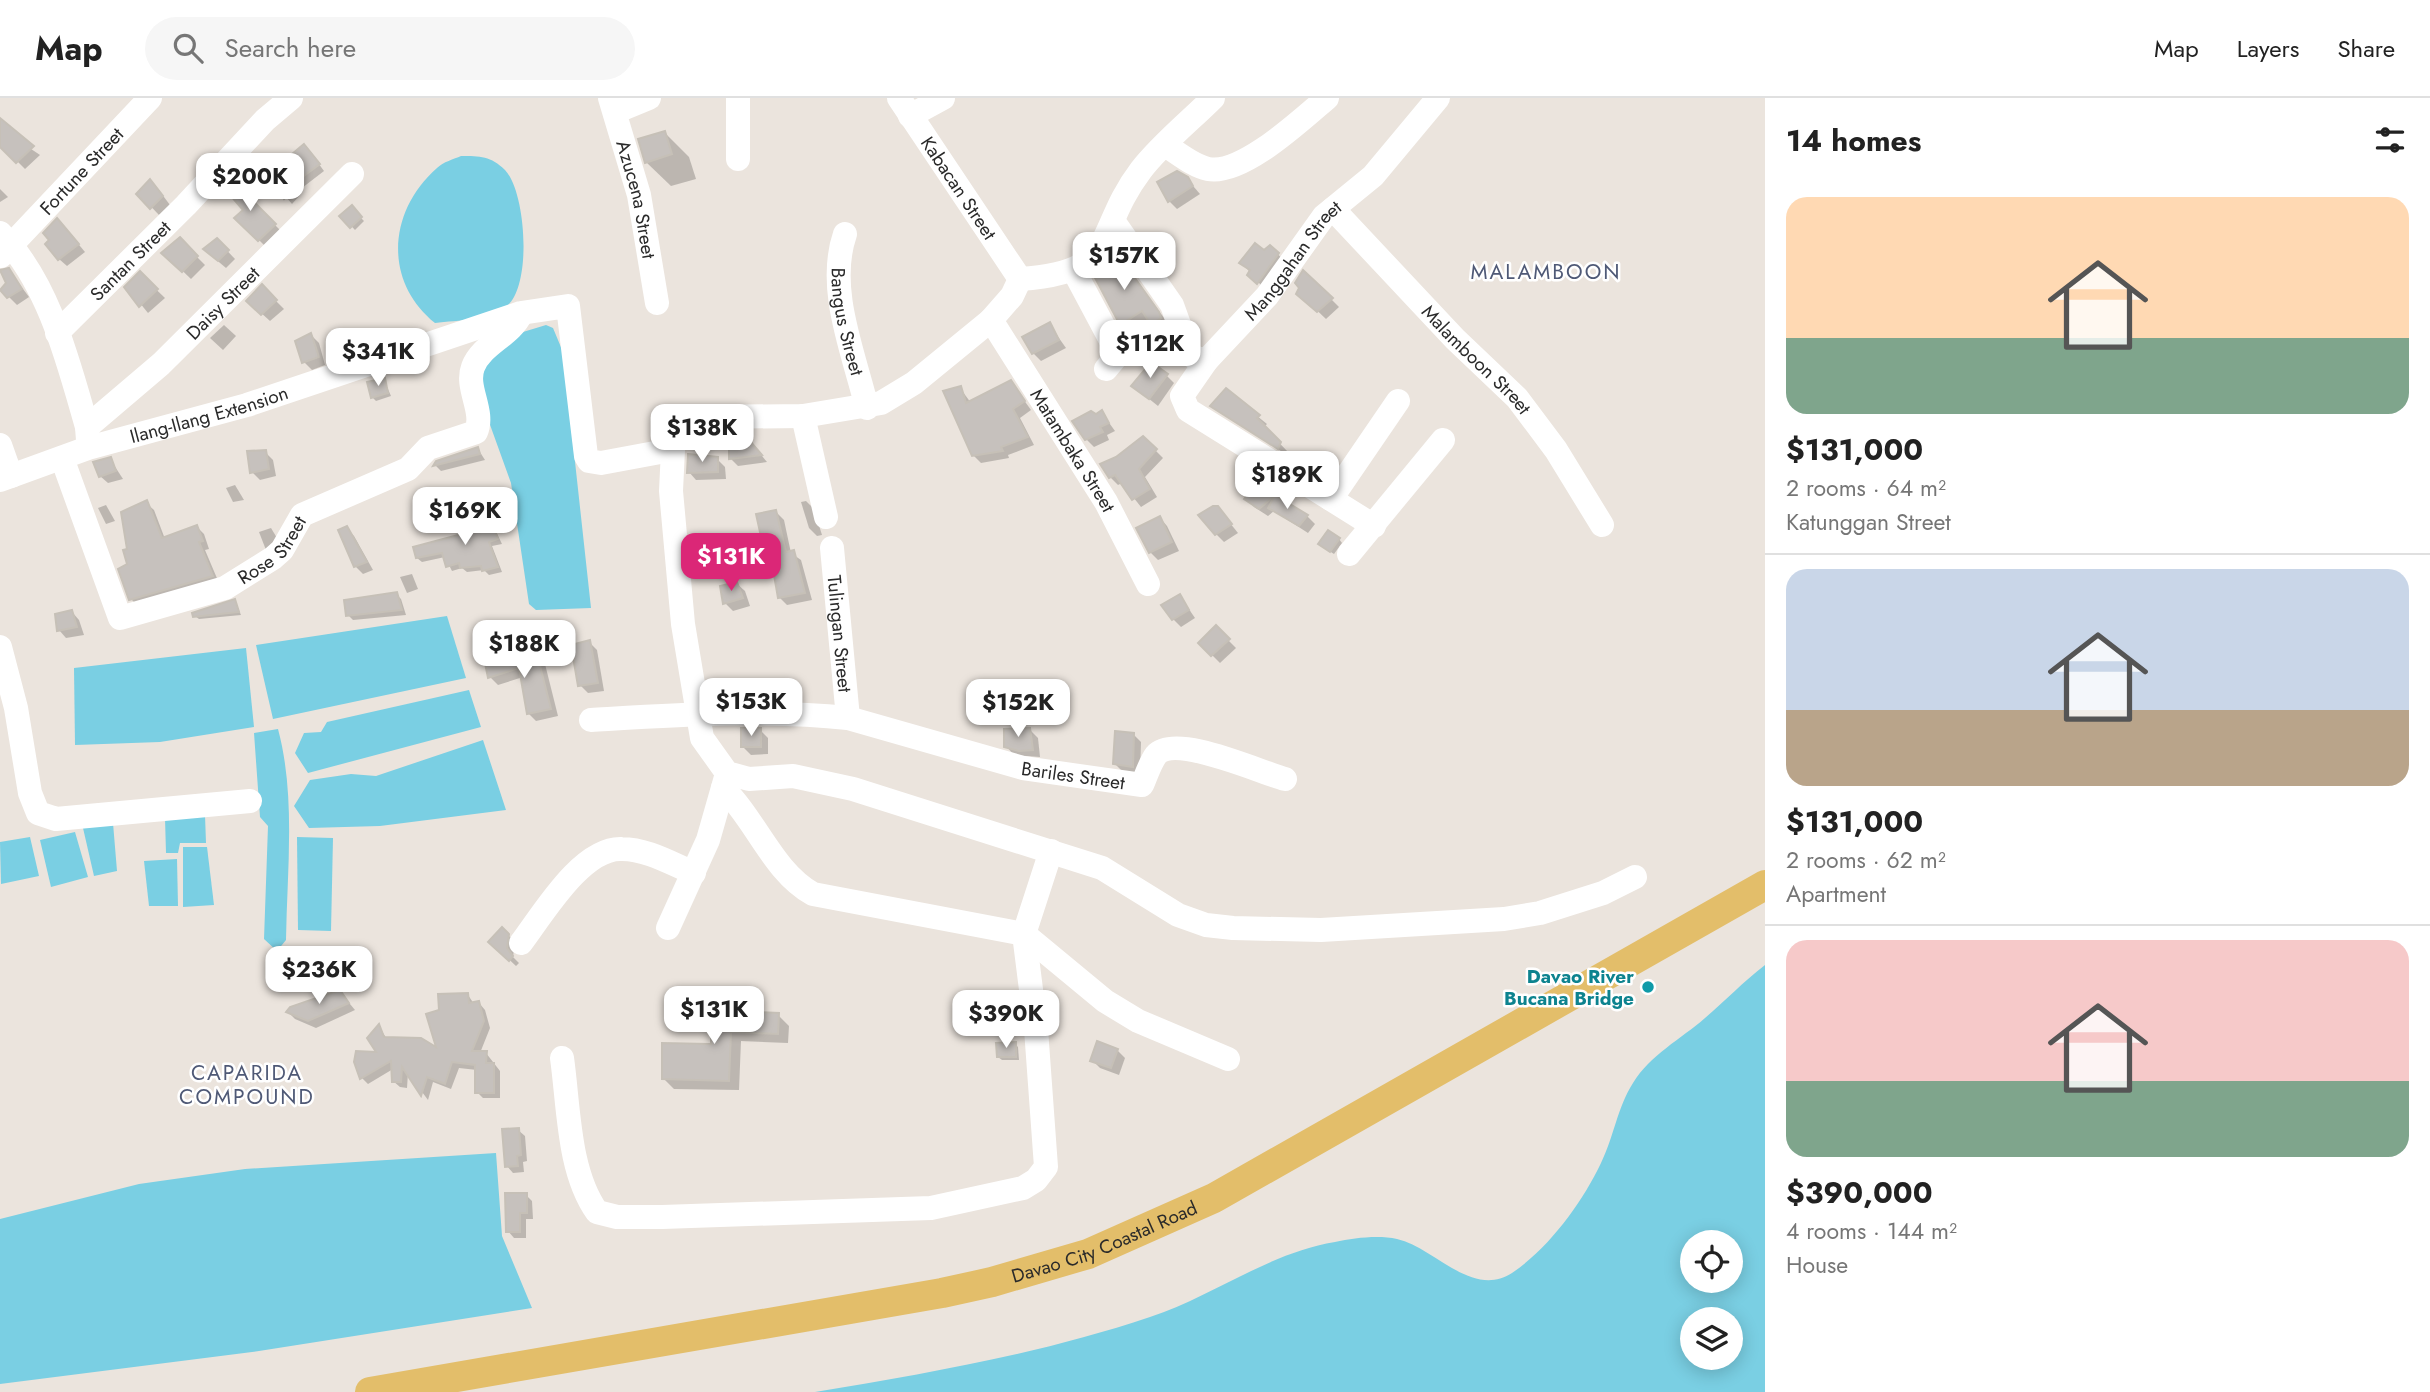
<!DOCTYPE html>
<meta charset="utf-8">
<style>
:root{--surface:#fff;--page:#f6f6f6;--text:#222;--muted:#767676;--line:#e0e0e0;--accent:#db2777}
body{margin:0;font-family:Jost,sans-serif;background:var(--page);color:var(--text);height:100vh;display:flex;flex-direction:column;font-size:26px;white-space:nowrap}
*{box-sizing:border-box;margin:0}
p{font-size:23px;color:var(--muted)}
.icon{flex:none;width:38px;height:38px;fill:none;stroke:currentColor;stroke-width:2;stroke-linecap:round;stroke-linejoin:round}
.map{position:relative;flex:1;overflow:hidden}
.drawer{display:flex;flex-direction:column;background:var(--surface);width:665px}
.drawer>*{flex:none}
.fabs{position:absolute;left:1680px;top:1132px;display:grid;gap:14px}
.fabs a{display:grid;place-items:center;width:63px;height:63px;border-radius:50%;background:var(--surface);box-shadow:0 4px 18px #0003;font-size:35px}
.price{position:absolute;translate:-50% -60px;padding:0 16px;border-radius:14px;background:#fff;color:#222;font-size:23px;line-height:46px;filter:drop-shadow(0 2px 4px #0008)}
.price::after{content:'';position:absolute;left:50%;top:42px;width:21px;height:16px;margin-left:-10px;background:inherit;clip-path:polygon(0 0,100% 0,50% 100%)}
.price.current{background:var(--accent);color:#fff}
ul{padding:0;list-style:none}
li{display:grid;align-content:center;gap:14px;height:371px;padding:0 21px}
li+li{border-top:2px solid var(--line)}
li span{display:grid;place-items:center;height:217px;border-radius:21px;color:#555}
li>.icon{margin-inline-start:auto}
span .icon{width:126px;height:126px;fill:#fffc;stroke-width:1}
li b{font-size:30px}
h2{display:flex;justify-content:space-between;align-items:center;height:84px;padding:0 21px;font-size:30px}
header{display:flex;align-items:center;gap:42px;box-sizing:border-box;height:98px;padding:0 35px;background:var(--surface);border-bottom:2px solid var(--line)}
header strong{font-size:33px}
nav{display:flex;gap:38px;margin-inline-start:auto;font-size:24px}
.search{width:490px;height:63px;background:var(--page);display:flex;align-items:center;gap:18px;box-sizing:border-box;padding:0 24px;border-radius:38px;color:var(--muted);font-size:26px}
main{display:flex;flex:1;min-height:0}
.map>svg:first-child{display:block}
.water{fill:#7acfe3;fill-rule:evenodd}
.shadow{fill:#0003}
.building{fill:#c6c1bd;stroke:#c6c0b7;stroke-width:2}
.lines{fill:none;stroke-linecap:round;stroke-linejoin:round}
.minor{stroke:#fff;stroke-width:24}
.major{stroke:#e3be6a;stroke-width:30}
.culture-dot{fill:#0f9aa8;stroke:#fff;stroke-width:2.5}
.labels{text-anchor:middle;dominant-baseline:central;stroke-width:5;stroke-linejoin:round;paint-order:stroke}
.street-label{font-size:19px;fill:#2a2a2a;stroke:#fff}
.culture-label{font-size:19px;font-weight:bold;fill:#0d838f;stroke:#fff;text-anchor:end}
.neighbourhood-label{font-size:21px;letter-spacing:2px;fill:#4f5976;stroke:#fff}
</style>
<header>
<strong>Map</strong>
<div class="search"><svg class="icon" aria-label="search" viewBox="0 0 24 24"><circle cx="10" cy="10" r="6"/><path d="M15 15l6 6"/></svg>Search here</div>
<nav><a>Map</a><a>Layers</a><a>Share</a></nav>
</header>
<main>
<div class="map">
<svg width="1765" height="1294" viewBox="0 0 1765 1294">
<rect width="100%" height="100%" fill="#ebe4dd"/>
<g class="water">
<path d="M 461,58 C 480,58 491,58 505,72 C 526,94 532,185 508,207 C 491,223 458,222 435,225 C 383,183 388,113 437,70 C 443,64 454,61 461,58 Z"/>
<polygon points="546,227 553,230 563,254 591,510 536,512 529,506 511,385 480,299 482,272 494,258 523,234"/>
<polygon points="447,518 466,580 273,621 256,547"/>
<polygon points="246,550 254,629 160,644 75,647 74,570"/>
<polygon points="469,592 481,629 308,675 295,655 304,635 321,634 327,624"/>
<path d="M 278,631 C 296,698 287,773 286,842 L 277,853 L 264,841 L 268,728 L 260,719 L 254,635 Z"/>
<polygon points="483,642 506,712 380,728 309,730 294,708 310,682 351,676 376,678"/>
<polygon points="205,717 206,745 180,745 178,755 166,755 165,720"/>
<polygon points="113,725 117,773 94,778 83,730"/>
<polygon points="75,734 88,779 51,789 40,742"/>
<polygon points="30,739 39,778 1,786 0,744"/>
<polygon points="297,739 333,740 331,833 298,832"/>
<polygon points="183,749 207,749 214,807 183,809"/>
<polygon points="177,761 178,808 149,808 144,763"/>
<path d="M 1765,867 L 1765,1294 L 815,1294 C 928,1275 1040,1256 1150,1219 C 1214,1198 1268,1155 1335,1144 C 1354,1140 1378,1137 1397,1141 C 1434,1149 1472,1201 1512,1175 C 1549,1150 1582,1105 1601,1065 C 1614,1039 1617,1010 1633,985 C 1650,957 1681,941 1705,920 C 1725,903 1744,883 1765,867 ZM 1692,1144 L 1731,1144 L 1731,1183 L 1692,1183 ZM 1692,1222 L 1731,1222 L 1731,1260 L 1692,1260 Z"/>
<polygon points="496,1055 502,1138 532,1210 259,1253 0,1286 0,1121 139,1086 245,1071"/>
</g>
<g class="shadow">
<polygon points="0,30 40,57 25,71 0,46"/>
<polygon points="665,35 689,59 696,81 671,88 646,64"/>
<polygon points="310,54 324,73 298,93 301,96 292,106 274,85"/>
<polygon points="1187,81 1200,96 1177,111 1169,103"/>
<polygon points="233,85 282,134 266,149 237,120 245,113"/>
<polygon points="0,91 8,99 0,104"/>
<polygon points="158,91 170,107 159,117 139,96"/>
<polygon points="351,110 364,123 355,132 342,118"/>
<polygon points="65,130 85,154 67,168 59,161"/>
<polygon points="180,142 205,167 191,181 164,155"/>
<polygon points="217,142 235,161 226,170 213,159"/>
<polygon points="1270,149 1286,164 1266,193 1242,165"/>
<polygon points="1116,155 1170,228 1172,233 1165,238 1153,226 1133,238 1121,226 1111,163"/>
<polygon points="9,172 29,199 17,207 1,191 8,186 0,173"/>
<polygon points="140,176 165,200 148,215 127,189"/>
<polygon points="262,189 284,211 270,223 248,203"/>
<polygon points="1331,201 1339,209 1326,221 1307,203"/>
<polygon points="1049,226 1066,250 1041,263 1033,255"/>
<polygon points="224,227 236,238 223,252 210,240"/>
<polygon points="311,237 319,245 325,267 312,272 304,264"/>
<polygon points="1166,277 1174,285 1158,308 1133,288"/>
<polygon points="384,282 391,298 376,303 372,299"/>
<polygon points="1011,284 1031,312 1020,320 1034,347 1008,357 1009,360 981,365 973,357 960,290 971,305"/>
<polygon points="1226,293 1267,326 1264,329 1288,354 1287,357 1212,308"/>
<polygon points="1102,315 1115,333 1107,337 1109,342 1094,349 1086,341 1096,318"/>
<polygon points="1143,340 1163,360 1145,379 1157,399 1141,409 1122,385 1118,387 1110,379 1116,361"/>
<polygon points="478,351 485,362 441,373 435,367"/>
<polygon points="758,353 767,364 738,368 730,360"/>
<polygon points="265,354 273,362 276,378 260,382 252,374"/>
<polygon points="110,361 123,381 108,385 100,378"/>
<polygon points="717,361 725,369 726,381 696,382 689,374"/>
<polygon points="235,387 244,402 233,404 226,390"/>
<polygon points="1257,389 1274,402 1307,418 1315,426 1308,435 1274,413 1268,418 1254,409 1247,401"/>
<polygon points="806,403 814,411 822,437 817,438 809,430 801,404"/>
<polygon points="146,405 154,412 165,441 197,429 204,436 209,451 205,452 219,485 138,508 131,501 129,452"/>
<polygon points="106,407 115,423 106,426 98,410"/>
<polygon points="1218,410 1238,435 1224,444 1216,436"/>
<polygon points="776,414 784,422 791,455 801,462 812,502 787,507 779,499 771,449 764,442"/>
<polygon points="1160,420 1167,428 1179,453 1158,462 1150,454"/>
<polygon points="490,421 502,446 492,448 502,474 489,477 484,472 467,474 462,470 452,473 445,459 422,464 417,460 465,437"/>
<polygon points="271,430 277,440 266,452 259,434"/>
<polygon points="346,430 354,438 373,472 363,476 355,468"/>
<polygon points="1339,441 1342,445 1334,456 1323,449"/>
<polygon points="412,476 418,491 407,495 400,479"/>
<polygon points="737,486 745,493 750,508 733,513 725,505"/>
<polygon points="396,496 401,501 406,517 353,522 348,517"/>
<polygon points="1180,498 1195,520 1181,529 1173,521"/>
<polygon points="235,503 241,517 199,521 195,518"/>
<polygon points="72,514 79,522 84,537 66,540 59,532"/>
<polygon points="1216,530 1236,550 1220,565 1200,545"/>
<polygon points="589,544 597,552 604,593 588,595 580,587"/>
<polygon points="537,558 545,566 558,618 536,623 528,615 523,579 498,587 490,579 518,562"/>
<polygon points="760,632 768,640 768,656 751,657 743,649"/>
<polygon points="1030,632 1038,640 1040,659 1014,657 1006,648"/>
<polygon points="1133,636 1141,644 1140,676 1122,673 1114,665"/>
<polygon points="502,831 515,844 513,859 519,865 516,868 490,844"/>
<polygon points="340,894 355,912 316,930 295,921 288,914"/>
<polygon points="468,897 474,906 479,905 485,912 490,930 480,955 486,955 500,973 500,1000 483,1000 477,994 477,972 459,970 451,991 433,984 428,1002 408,975 407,990 400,989 393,983 393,971 368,986 362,980 380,956 379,929 387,941 439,952 441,913"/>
<polygon points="725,913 778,917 789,928 788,945 741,943 739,992 674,991 663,980 713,948"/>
<polygon points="1015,946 1018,949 1019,962 1002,962 998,959"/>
<polygon points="1117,952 1125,960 1119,977 1100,970 1092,962"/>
<polygon points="518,1032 525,1038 527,1063 523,1064 524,1074 513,1075 507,1068"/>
<polygon points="526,1097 532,1103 533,1121 526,1121 526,1140 514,1140 508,1133"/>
</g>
<g class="building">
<polygon points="0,20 34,48 16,65 0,49"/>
<polygon points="665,33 672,56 645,65 638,41"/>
<polygon points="304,46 320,66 293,86 297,89 284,101 272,85 292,68 286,61"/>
<polygon points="1177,73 1188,79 1193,88 1168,104 1157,84"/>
<polygon points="150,81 163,98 150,111 136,96"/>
<polygon points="233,83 276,126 258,143 234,120 243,112 224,90"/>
<polygon points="352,107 362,119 350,130 339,118"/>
<polygon points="57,120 79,146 58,162 45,146 49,142 43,135"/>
<polygon points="180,139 198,158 182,174 161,155"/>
<polygon points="217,140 229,152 218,163 203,151"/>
<polygon points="1255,145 1264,152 1270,147 1279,155 1257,186 1247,177 1250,172 1239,165"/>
<polygon points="1115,152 1159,214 1161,220 1151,227 1142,213 1120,227 1093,176 1110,162"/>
<polygon points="9,170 22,191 7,200 0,192 6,185 0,172"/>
<polygon points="1303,172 1333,200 1317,214 1296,196 1299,190 1295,185"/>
<polygon points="140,173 158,191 139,209 124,189"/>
<polygon points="262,186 277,202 261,217 246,203"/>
<polygon points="1050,224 1059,242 1032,256 1022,239"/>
<polygon points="311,235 319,259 302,265 295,243"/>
<polygon points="1151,264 1168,276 1149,301 1131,288"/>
<polygon points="385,280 388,295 371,300 367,284"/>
<polygon points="1011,282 1025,303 1013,311 1028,339 1001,349 1003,353 972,358 943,293 961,288 966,305"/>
<polygon points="1226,290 1260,317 1257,320 1281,344 1278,351 1210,308"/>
<polygon points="1102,312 1109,325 1100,329 1103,334 1085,342 1072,323 1091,313 1096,316"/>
<polygon points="1143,338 1157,351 1139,371 1150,391 1132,402 1115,377 1109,380 1100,366 1116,359"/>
<polygon points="729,343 750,343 762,357 729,361"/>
<polygon points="478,349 480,356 433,368 436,363"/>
<polygon points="266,352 269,371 250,375 247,353"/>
<polygon points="688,356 718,359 718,374 687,375"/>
<polygon points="111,359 116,373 99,379 93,364"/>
<polygon points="1257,386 1273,399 1259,411 1244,401"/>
<polygon points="1275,397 1308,417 1299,428 1268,410"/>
<polygon points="147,402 162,440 197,427 203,443 199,444 213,478 129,502 118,471 127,466 123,452 127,451 121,414"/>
<polygon points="1213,408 1218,408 1232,426 1215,437 1198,417"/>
<polygon points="776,412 786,454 794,452 805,495 778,500 768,442 762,443 756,416"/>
<polygon points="1160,418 1172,444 1149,455 1136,430"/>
<polygon points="490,419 498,441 489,444 498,469 482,473 481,468 460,470 459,465 446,469 442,455 416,460 413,449 462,436 458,429"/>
<polygon points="347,428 367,464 354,469 338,432"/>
<polygon points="1328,432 1340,440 1330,454 1318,446"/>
<polygon points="737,484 743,500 723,506 720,488"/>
<polygon points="397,494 402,512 346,518 344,502"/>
<polygon points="1180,496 1189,512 1172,522 1161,507"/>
<polygon points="235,501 239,514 193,519 192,515"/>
<polygon points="72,512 77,529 57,533 55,516"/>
<polygon points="1216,527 1230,541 1211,558 1198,545"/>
<polygon points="590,542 598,585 578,588 571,547"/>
<polygon points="537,556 551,611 527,616 519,570 488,580 484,560 518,561"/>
<rect x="741" y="630" width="20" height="19"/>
<polygon points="1030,630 1033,652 1019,653 1004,649 1004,631"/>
<polygon points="1115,633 1134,635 1133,669 1113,666"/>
<polygon points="502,829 509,836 507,850 513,858 509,863 488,844"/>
<polygon points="340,892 349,905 308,923 286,914 290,909"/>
<polygon points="468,895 469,905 479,903 484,923 472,953 487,953 486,965 494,965 494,995 475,995 475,967 452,964 445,986 427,979 421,998 402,969 401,984 392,984 391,963 360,981 354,964 356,953 376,954 367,940 379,926 384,939 421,940 436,949 426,916 439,912 438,896"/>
<polygon points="715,906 726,913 779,915 778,936 731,934 729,983 662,981 662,945 711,946 711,914"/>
<polygon points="1097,943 1118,951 1111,970 1090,963"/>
<polygon points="1016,944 1016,959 997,959 996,945"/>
<polygon points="519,1030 521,1057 517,1058 518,1068 505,1069 502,1031"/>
<polygon points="505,1095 527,1095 527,1115 520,1115 520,1134 506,1134"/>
</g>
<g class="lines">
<g class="minor">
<path id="s1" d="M 610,0 L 639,97 L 657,205"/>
<path id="s2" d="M 899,0 L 1020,181"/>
<polyline points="615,14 649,0"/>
<polyline points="910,18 943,0"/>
<path d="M 1165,47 C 1178,55 1193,68 1208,71 C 1242,78 1302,21 1327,0"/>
<polyline points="738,61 738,0"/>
<path id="s3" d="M 1333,111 L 1455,241 L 1517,300 L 1556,352 L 1602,427"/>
<polyline points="1114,124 1172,207 1189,254 1195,260 1207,262"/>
<path d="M 0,135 C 49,185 68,263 87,329 L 88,342"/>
<path id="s4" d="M 845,136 C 826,191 854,255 867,310"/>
<path id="s5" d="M 1,158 L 150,0"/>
<polyline points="1074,173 1115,250 1116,259 1106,271"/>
<polyline points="1020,181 1012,198 991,222 914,285 881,305 803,318 698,319 679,324 674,331 671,393 683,526 702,640 727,675 749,681 793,678 853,691 1102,770 1178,817 1206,827 1233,830 1321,832 1504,821 1540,815 1603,795 1635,779"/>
<path d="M 1020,181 C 1121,175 1093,135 1141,72 C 1161,46 1190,23 1213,0"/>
<path id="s6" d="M 991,222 L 1106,404 L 1148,486"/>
<path id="s7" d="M 57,235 L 186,107 L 265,22 L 291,0"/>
<polyline points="803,318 826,419"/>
<path id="s8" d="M 87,329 L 161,266 L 352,76"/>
<polyline points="0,347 11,378"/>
<path id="s9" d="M 62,360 L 120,520 L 225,490 L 273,460 L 282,452 L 302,417 L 408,371 L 428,350 L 476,334 C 485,313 465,290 473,269 C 482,246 511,238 521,216"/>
<path id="s10" d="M 0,382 L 88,350 L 247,307 L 521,215 L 568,208 L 586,358 L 589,363 L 601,365 L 671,352"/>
<polyline points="1331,401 1398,303"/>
<path id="s11" d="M 1374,428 L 1188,312 L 1182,298 L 1207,262 L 1267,198 L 1324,118 L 1373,78 L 1438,0"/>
<path id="s12" d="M 832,450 L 848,620"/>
<polyline points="1349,456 1443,342"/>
<polyline points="0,549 16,610 30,695 38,715 56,721 250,703"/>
<path id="s13" d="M 591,622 C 677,617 762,611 848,620 L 1023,670 L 1142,687 C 1146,678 1150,665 1156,657 C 1175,635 1259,674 1285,681"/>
<path d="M 723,690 C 756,722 773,774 813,796 L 1024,836 L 1105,903 L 1138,923 L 1228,961"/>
<polyline points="668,830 708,742 726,679"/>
<path d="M 521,845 C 543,816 582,749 622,751 C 647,751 672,766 694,775"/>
<path d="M 562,960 C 569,1010 568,1073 597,1114 L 617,1119 L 662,1119 L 931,1110 L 1023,1090 L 1036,1082 L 1046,1069 L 1036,931 L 1024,836 L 1051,753"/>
</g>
<path class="major" id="s14" d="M 370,1294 L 942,1195 L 992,1184 L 1088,1156 L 1214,1100 L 1765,787"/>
</g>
<circle class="culture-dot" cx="1648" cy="889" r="7"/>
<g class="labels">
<g class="street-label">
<text stroke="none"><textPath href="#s5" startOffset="117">Fortune Street</textPath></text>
<text stroke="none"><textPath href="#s2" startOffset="108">Kabacan Street</textPath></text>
<text stroke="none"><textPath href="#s1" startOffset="105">Azucena Street</textPath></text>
<text stroke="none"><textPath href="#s7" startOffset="103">Santan Street</textPath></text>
<text stroke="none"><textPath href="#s11" startOffset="410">Manggahan Street</textPath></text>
<text stroke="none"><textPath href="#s8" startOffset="184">Daisy Street</textPath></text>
<text stroke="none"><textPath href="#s4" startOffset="89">Bangus Street</textPath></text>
<text stroke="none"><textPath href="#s3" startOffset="208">Malamboon Street</textPath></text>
<text stroke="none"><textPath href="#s10" startOffset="219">Ilang-Ilang Extension</textPath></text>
<text stroke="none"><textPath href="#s6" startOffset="154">Matambaka Street</textPath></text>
<text stroke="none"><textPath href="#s9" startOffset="341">Rose Street</textPath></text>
<text stroke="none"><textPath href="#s12" startOffset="86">Tulingan Street</textPath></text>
<text stroke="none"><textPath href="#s13" startOffset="490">Bariles Street</textPath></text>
<text stroke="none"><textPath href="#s14" startOffset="751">Davao City Coastal Road</textPath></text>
</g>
<g class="culture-label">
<text x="1634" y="878">Davao River<tspan x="1634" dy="22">Bucana Bridge</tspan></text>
</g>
<g class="neighbourhood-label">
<text x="1546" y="174">MALAMBOON</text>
<text x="247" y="975">CAPARIDA<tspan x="247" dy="24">COMPOUND</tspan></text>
</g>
</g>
</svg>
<div class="fabs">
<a><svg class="icon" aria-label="locate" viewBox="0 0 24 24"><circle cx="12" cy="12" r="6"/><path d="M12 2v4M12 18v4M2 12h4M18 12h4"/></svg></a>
<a><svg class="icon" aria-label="layers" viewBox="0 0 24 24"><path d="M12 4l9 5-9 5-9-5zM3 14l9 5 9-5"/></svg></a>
</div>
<b class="price" style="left:250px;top:115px">$200K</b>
<b class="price" style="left:1124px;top:194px">$157K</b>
<b class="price" style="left:1150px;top:282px">$112K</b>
<b class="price" style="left:378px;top:290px">$341K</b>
<b class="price" style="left:702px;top:366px">$138K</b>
<b class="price" style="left:1287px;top:413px">$189K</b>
<b class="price" style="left:465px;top:449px">$169K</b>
<b class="price current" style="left:731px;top:495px">$131K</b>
<b class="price" style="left:524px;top:582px">$188K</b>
<b class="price" style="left:751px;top:640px">$153K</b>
<b class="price" style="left:1018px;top:641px">$152K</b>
<b class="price" style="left:319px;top:908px">$236K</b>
<b class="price" style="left:714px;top:948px">$131K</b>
<b class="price" style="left:1006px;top:952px">$390K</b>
</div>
<section class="drawer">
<h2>14 homes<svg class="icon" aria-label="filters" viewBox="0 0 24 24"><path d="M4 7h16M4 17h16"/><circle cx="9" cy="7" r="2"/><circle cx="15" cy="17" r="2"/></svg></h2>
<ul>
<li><span style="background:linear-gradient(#ffd9b3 65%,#7fa58c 0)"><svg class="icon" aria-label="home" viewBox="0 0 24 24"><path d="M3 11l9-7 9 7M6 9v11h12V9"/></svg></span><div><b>$131,000</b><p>2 rooms · 64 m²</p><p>Katunggan Street</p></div></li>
<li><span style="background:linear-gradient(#c9d6e8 65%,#b9a48a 0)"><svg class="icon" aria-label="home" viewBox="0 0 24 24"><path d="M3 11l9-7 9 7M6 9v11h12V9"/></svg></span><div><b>$131,000</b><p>2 rooms · 62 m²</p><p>Apartment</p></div></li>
<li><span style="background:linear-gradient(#f6c9c9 65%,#7fa58c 0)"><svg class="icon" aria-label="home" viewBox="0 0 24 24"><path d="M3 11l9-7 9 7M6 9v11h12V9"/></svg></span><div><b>$390,000</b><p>4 rooms · 144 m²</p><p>House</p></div></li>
</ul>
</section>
</main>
